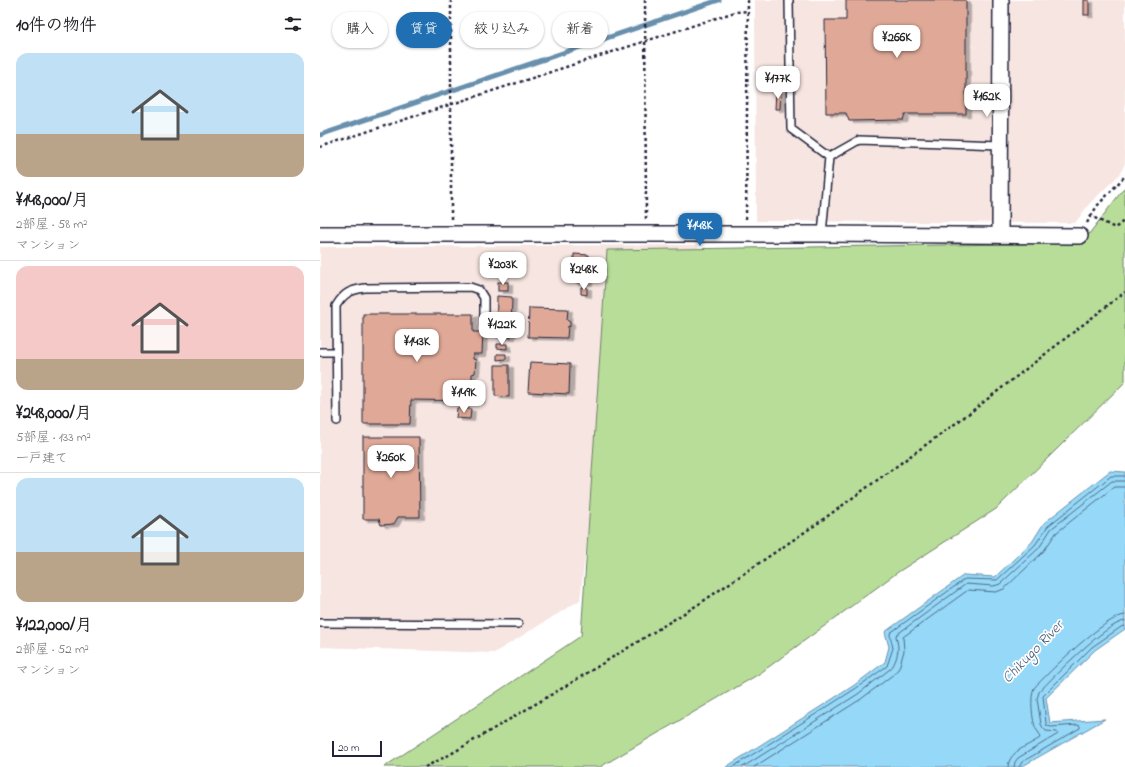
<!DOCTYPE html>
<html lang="ja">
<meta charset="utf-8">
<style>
:root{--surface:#fff;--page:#f2f2f2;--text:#202124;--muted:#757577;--line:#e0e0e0;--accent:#1f6fb2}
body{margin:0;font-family:"Indie Flower","Klee One",sans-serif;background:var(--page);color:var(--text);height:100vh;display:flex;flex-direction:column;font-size:15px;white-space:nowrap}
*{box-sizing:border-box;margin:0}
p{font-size:13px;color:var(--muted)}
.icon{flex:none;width:22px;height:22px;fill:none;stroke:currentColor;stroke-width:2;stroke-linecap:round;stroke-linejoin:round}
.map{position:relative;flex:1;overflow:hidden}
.details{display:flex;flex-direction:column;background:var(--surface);width:320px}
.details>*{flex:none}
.banner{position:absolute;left:12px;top:12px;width:380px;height:36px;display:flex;gap:8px}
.scale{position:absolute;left:12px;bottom:10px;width:50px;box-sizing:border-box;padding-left:4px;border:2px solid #22223b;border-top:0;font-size:11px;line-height:14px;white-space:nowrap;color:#22223b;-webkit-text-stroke:3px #fff;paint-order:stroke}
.price{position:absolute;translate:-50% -34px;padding:0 9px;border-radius:8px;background:#fff;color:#222;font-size:13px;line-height:26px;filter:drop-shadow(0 1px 2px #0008)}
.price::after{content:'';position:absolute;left:50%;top:24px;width:12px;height:9px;margin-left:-6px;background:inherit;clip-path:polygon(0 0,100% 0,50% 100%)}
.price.active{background:var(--accent);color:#fff}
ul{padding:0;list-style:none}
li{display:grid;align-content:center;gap:8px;height:212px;padding:0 16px}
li+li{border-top:1px solid var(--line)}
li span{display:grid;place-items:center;height:124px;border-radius:12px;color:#555}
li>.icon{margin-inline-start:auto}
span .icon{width:72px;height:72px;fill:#fffc;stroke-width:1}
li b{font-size:17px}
h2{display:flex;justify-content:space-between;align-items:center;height:48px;padding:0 16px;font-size:17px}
.chip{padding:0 14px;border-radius:18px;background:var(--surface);box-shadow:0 1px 3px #0004;font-size:14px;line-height:36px}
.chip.active{background:var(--accent);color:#fff}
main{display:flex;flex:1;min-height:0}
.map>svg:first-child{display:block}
.built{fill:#f6e5e0}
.green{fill:#b8dd98;stroke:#6d806a}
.water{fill:#95d8f7;stroke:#678fac}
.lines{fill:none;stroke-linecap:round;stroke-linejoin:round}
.shore{stroke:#506b86;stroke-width:1}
.stream{stroke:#678fac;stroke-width:5}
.building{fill:#e0a997;stroke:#22223b;filter:url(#shadow)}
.lane-casing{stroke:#22223b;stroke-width:10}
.street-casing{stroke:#22223b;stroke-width:18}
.path{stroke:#22223b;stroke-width:2.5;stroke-dasharray:3 3;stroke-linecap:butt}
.lane{stroke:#fff;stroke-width:7}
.street{stroke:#fff;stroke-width:15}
.labels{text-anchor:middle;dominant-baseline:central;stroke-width:3.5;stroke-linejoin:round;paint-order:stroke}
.water-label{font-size:15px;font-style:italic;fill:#445973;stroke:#fff}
</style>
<main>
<section class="details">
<h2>10件の物件<svg class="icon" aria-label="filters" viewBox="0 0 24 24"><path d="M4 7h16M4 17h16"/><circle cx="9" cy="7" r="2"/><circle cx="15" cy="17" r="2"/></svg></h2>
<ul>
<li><span style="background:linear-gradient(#bfe0f5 65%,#b9a48a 0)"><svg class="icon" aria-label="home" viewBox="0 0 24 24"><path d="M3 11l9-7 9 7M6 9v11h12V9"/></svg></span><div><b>¥148,000/月</b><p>2部屋 · 58 m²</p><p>マンション</p></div></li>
<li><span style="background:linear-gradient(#f6c9c9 75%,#b9a48a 0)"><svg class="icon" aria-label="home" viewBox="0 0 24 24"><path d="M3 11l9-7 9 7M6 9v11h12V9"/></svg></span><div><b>¥248,000/月</b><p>5部屋 · 133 m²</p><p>一戸建て</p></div></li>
<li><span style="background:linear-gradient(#bfe0f5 60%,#b9a48a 0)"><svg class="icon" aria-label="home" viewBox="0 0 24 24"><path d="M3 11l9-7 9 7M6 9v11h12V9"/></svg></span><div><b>¥122,000/月</b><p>2部屋 · 52 m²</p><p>マンション</p></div></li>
</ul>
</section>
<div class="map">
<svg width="805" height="767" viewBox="0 0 805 767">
<defs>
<filter id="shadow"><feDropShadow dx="4.5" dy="2.5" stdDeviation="0" flood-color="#0004"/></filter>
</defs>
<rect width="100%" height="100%" fill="#fff"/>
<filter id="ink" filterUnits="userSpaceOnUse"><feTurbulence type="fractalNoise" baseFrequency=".025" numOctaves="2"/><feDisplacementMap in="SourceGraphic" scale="8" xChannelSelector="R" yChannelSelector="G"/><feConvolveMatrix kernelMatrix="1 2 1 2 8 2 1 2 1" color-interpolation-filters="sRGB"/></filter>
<g filter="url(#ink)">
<g class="built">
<polygon points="435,0 805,0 805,163 800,174 769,204 755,223 436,221"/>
<polygon points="378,245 369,443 278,439 260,600 174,653 0,647 0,247"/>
</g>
<polygon class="green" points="805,187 805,382 676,509 578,572 439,674 280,767 64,767 261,636 287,250 762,243"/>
<polygon class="water" points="790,471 805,472 805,629 775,650 726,698 730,723 785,719 701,767 406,767 533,686 565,662 569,647 565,632 644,575 675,577 712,542 724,523"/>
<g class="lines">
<g class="shore">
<polyline points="413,767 535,689 567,666 573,648 570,635 570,633 645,579 677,580 715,545 728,526 791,476 805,476"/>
<path d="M 423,767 L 538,694 L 570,669 C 575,665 578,654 578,648 C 578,643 576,639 576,635 L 646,584 L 674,586 L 680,584 L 719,548 L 731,529 L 792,481 L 805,481"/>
<polyline points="434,767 541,699 574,674 579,668 584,651 583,637 648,590 676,592 684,589 723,552 736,533 794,487 805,487"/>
<path d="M 688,767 C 689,750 710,746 721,737 C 720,734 718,732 716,729 C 712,721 710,696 714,688 C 729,672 785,616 805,615"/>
<path d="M 694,767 L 695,762 L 698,758 L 738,734 L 737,732 L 726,731 L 723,728 L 721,724 L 717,699 L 719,692 C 733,677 787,622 805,621"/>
<polyline points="699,767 702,762 760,728 760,726 758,725 731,727 727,726 726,723 723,696 772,647 801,627 805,626"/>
</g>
<polyline class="stream" points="0,135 399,0"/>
</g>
<g class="building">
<polygon points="526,0 646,0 646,114 585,114 583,120 529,121 526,113 506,113 505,20 526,20"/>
<rect x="764" y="0" width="5" height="15"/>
<polygon points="456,90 461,90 460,109 455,109"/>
<polygon points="254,254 269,255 268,283 253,282 254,275 257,273 257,265 254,265"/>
<rect x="178" y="282" width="10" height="9"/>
<polygon points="261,287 267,287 267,295 261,294"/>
<polygon points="177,296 192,297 191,337 176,337"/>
<polygon points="209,308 248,309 247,320 250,322 250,327 248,326 247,338 208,337"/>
<polygon points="43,314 153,314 153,332 163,332 162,354 153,354 153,359 156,360 155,373 152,374 152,387 160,387 160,401 91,400 90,424 43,424"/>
<polygon points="177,344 187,344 187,349 177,348"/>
<polygon points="177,354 186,354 186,359 177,360"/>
<polygon points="210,362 250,364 249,394 208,392"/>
<polygon points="175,365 189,365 189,397 175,396"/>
<polygon points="137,408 151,409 150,419 136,418"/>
<polygon points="43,437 99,437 100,517 78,517 74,524 61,525 59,519 43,519"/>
</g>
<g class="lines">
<g class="lane-casing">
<g id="lane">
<polyline points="469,0 471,129 509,157 502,234"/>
<polyline points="509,157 539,140 680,145"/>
<polyline points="0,352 16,352"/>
<path d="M 17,421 L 16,306 C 24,293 30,290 45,288 L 150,287 L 159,290 L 164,298 L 164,325"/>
<polyline points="0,623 198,624"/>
</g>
</g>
<g class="street-casing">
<g id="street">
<polyline points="0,234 502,234 760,236"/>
<polyline points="680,235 681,0"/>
</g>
</g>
<g class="path">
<polyline points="131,0 131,219"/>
<polyline points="325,0 326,219"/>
<polyline points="0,147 415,12 428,11"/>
<polyline points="771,216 777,206 805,176"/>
<polyline points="426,219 428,0"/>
<polyline points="767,223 771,216 795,228 805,220"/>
<polyline points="105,767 129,755 246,686 379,604 498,523 647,415 805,292"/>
</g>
<use href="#lane" class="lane"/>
<use href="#street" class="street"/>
</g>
</g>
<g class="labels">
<g class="water-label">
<text transform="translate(713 652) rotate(-46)">Chikugo River</text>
</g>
</g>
</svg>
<div class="scale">20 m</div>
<b class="price" style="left:577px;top:59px">¥266K</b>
<b class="price" style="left:458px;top:100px">¥177K</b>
<b class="price" style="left:667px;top:118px">¥162K</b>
<b class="price active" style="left:380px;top:247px">¥148K</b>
<b class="price" style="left:183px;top:286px">¥203K</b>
<b class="price" style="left:264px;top:291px">¥248K</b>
<b class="price" style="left:182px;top:346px">¥122K</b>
<b class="price" style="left:97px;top:363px">¥143K</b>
<b class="price" style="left:144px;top:414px">¥149K</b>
<b class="price" style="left:71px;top:479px">¥260K</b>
<div class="banner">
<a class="chip">購入</a>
<a class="chip active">賃貸</a>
<a class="chip">絞り込み</a>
<a class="chip">新着</a>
</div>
</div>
</main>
